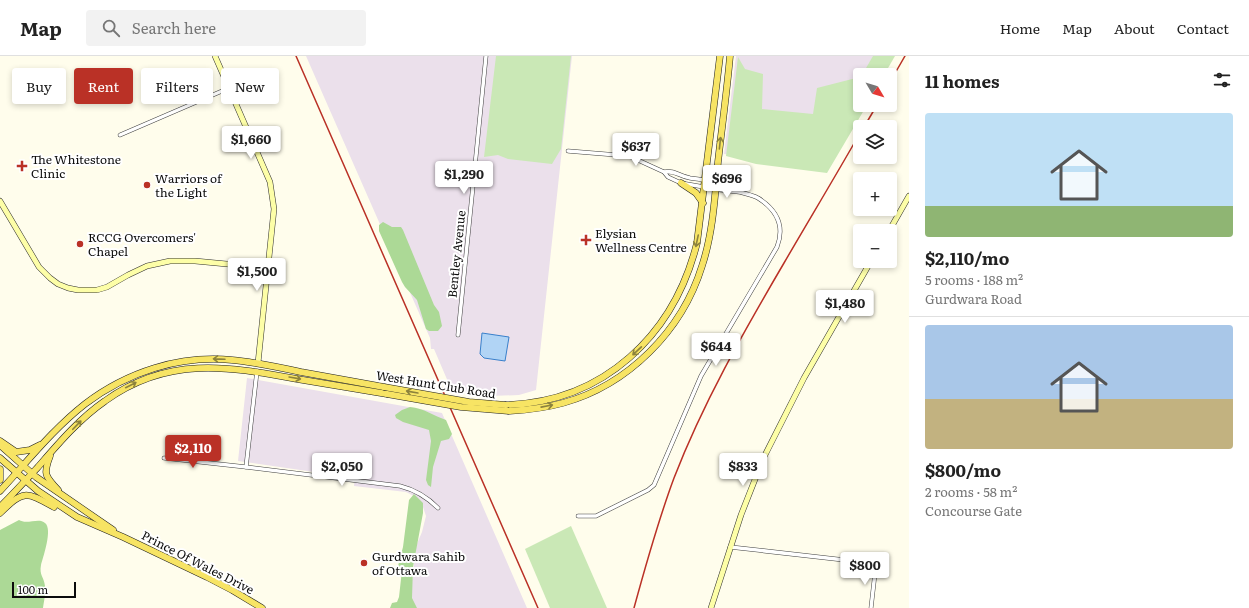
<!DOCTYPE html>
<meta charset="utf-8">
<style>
:root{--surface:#fff;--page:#f2f2f2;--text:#222;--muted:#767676;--line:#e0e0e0;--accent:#ba3126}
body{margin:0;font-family:Literata,serif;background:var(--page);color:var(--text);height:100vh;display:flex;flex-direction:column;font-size:15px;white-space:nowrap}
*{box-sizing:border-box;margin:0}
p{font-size:13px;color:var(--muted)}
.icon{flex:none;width:22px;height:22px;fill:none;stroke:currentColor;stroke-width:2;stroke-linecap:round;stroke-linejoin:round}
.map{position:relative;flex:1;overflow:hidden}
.panel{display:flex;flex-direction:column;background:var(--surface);width:340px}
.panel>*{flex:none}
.top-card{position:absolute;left:12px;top:12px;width:380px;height:36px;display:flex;gap:8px}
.needle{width:26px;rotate:128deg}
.buttons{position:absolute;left:853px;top:12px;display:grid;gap:8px}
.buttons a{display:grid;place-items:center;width:44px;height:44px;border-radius:4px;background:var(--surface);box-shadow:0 2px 6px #0003;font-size:20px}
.scale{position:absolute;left:12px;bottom:10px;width:64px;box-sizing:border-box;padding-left:4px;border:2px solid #0c0c0c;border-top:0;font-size:11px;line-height:14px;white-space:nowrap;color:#0c0c0c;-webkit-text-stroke:3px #fff;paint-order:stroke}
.price{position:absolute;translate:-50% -34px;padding:0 9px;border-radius:4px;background:#fff;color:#222;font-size:13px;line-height:26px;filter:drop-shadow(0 1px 2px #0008)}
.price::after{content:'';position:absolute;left:50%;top:24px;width:12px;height:9px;margin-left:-6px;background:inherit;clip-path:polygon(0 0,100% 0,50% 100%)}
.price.on{background:var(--accent);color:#fff}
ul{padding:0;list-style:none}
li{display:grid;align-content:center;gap:8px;height:212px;padding:0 16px}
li+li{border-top:1px solid var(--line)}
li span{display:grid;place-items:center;height:124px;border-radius:4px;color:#555}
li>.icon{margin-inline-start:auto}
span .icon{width:72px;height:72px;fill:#fffc;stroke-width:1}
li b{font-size:17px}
h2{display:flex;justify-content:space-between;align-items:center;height:48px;padding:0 16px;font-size:17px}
.pill{padding:0 14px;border-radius:4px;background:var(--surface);box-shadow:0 2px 6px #0003;font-size:14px;line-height:36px}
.pill.on{background:var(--accent);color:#fff}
header{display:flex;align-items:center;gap:24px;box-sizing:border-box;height:56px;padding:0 20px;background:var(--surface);border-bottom:1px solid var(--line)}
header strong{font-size:19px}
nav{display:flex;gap:22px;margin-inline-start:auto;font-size:14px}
.search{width:280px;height:36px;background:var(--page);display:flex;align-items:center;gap:10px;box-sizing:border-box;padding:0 14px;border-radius:4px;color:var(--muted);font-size:15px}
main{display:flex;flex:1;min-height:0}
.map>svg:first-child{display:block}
.industrial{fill:#ebe0eb}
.green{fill:#cae8b6}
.forest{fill:#acd996}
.water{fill:#b1d4f5;stroke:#3980cb}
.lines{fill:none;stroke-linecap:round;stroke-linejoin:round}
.street-casing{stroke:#3f3f3f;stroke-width:4.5}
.secondary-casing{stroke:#2e2e2e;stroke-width:6}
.primary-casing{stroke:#1d1d1d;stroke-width:7}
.street{stroke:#fff;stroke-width:3.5}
.secondary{stroke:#fdfea7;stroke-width:5}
.primary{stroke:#f7e464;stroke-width:6}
.rail{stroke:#ba3126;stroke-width:1.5}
.primary-bridge-casing{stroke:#1d1d1d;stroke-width:7;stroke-linecap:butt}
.primary-bridge{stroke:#f7e464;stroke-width:6}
.oneway{stroke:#8d833c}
.poi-dot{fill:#ba3126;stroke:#fff;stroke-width:1.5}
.labels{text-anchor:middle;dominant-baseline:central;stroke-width:4;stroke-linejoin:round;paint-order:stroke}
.poi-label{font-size:12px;fill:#0c0c0c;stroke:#fff;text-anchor:start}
.street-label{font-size:12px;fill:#0c0c0c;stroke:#fff}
</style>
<header>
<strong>Map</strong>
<div class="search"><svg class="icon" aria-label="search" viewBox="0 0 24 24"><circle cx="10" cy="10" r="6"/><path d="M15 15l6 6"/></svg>Search here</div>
<nav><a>Home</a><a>Map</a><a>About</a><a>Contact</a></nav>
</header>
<main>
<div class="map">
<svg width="909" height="552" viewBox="0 0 909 552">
<rect width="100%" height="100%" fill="#fffdec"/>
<g class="industrial">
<polygon points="306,0 572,0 536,334 519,339 490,340 452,335 434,293 431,293 430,282"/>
<polygon points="736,0 877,0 869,19 860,19 860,42 828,110 724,98"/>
<polygon points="247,322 442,357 527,552 414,552 410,542 416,490 422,476 426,460 422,448 414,440 406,436 354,430 355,422 238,405"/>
</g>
<g class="green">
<polygon points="496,0 571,0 561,93 552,108 508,103 498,99 484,101"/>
<polygon points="873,0 895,0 884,19 862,19"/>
<polygon points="738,1 745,13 763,18 762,53 813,58 817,32 860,21 860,49 867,49 827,117 756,108 726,100"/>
<polygon points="571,470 607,552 550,552 525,493"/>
</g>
<g class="forest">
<polygon points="383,166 392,171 401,171 403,174 434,249 439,256 442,270 438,275 429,275 426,273 417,244 405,231 402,226 379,175 379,169"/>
<path d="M 410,351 C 424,352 434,360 446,364 L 452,378 L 449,383 L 441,385 L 433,411 L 431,431 L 428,429 L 426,424 L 431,385 L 429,374 L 403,366 L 396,362 L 395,359 L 402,354 Z"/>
<polygon points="414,438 423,447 423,457 413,511 412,542 417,552 390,552 392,547 397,546 399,541 402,514 398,510 403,491 409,444"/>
<path d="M 19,464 C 27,469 39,461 45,467 C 53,473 43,501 41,509 C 39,519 44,521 45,530 C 46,537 44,545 43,552 L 0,552 L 0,474 Z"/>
</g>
<polygon class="water" points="482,277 509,281 505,305 484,302 480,298"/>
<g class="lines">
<g class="street-casing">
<g id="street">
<polyline points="120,79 229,32"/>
<polyline points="568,95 629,100 664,116 668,121 681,127 721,134 739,136"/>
<polyline points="458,279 486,0"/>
<path d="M 164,402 L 246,411 L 400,430 C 416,434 427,441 438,452"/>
<polyline points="246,411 257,315"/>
<path d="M 578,460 L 596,460 L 648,434 L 654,429 L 701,320 L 777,191 C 785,170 777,154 758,142 C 752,139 746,138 740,136 C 737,134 735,132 732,131 C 719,125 704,124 690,122 C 678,120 676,114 664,116"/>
<polyline points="730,491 871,507 875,517 871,552"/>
</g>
</g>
<g class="secondary-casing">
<g id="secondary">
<polyline points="215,0 270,126 274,153 258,307"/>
<polyline points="0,145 39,211 50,222 58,228 68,232 78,234 97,234 107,231 128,219 147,210 170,205 195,205 268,212"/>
<polyline points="889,175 909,140"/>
<polyline points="711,552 741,459 763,403 804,322 871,205"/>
</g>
</g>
<g class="primary-casing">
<g id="primary">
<polyline points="681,127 696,137 703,147"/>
<path d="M 506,349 C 604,346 674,279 697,187 L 720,0"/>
<path d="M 509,355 C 527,354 545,352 563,347 C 628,329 682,275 702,210 C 713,177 715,140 718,106 C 722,70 727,35 730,0"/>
<polyline points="0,385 16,396 30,394 40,389"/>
<polyline points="0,389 36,421 113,474"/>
<path d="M 50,400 C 43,418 45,420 58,434"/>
<polyline points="0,402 38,435 77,461 123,481 207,521 232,534 262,552"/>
<polyline points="0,413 0,424"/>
<path d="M 0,435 C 27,406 53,373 85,348 C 127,316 179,299 232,304 C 255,306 278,311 301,316 C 328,321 356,326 384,331"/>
<path d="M 0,451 C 13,438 25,425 38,411 C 58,388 79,363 105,345 C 167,300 227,310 297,323 C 327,328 357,333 387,338"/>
<path d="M 0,457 C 24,434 25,435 54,451"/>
</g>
</g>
<use href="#street" class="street"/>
<use href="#secondary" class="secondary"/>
<use href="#primary" class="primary"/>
<g class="rail">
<polyline points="296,0 538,552"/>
<polyline points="890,26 905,0"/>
<polyline points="864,71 877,49"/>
<path d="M 634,552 C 646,508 658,465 674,422 C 703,347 743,277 784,207 C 809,164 835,121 860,77"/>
</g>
<g class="primary-bridge-casing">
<g id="primary-bridge">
<polyline points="384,331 469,346 506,349"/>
<polyline points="387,338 461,351 509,355"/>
</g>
</g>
<use href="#primary-bridge" class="primary-bridge"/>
</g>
<defs><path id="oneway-shaft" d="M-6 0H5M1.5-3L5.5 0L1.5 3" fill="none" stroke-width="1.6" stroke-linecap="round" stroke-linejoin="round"/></defs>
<g class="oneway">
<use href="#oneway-shaft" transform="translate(720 87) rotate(-84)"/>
<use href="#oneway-shaft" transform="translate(697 185) rotate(102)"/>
<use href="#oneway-shaft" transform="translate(637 295) rotate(137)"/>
<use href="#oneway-shaft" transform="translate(219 303) rotate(-178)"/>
<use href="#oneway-shaft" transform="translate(295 322) rotate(10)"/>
<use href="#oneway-shaft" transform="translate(131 329) rotate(-27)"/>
<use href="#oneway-shaft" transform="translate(412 336) rotate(-170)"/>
<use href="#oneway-shaft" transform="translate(547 350) rotate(-11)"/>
<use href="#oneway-shaft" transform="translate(77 369) rotate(-46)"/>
</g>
<g class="poi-dot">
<path d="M20 104h4v4h4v4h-4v4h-4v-4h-4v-4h4z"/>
<circle cx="147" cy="129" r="4"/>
<path d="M584 178h4v4h4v4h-4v4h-4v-4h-4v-4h4z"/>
<circle cx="80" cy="188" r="4"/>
<circle cx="364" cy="507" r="4"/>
</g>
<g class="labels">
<g class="poi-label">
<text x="31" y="103">The Whitestone<tspan x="31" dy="14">Clinic</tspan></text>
<text x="155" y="122">Warriors of<tspan x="155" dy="14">the Light</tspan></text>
<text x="595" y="177">Elysian<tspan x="595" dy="14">Wellness Centre</tspan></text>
<text x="88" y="181">RCCG Overcomers'<tspan x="88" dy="14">Chapel</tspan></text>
<text x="372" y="500">Gurdwara Sahib<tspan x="372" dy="14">of Ottawa</tspan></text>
</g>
<g class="street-label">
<text transform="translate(456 198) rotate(-84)">Bentley Avenue</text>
<text transform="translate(436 328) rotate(9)">West Hunt Club Road</text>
<text transform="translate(198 506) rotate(27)">Prince Of Wales Drive</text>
</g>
</g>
</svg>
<div class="buttons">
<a><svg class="needle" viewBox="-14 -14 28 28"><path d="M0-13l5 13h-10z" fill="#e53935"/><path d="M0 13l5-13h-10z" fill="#767676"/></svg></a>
<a><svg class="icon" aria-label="layers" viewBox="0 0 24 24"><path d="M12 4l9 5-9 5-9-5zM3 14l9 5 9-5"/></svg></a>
<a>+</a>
<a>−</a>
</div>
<div class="scale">100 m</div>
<b class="price" style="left:251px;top:104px">$1,660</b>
<b class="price" style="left:636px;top:111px">$637</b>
<b class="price" style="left:464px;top:139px">$1,290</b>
<b class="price" style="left:727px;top:143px">$696</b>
<b class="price" style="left:257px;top:236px">$1,500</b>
<b class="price" style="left:845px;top:268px">$1,480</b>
<b class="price" style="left:716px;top:311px">$644</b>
<b class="price on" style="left:193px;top:413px">$2,110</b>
<b class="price" style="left:342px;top:431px">$2,050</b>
<b class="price" style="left:743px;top:431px">$833</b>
<b class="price" style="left:865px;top:530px">$800</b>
<div class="top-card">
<a class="pill">Buy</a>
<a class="pill on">Rent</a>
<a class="pill">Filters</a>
<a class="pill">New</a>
</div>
</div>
<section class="panel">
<h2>11 homes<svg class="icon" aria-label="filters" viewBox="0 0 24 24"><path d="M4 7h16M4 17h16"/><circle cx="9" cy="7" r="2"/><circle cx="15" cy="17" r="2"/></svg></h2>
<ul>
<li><span style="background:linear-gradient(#bfe0f5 75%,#8fb573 0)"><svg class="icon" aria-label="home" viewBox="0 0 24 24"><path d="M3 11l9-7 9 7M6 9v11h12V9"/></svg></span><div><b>$2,110/mo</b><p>5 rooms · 188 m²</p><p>Gurdwara Road</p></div></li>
<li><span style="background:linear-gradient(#a9c7e8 60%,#c2b280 0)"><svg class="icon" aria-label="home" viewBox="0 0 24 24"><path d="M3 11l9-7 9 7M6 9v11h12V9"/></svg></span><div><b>$800/mo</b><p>2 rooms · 58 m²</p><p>Concourse Gate</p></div></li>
</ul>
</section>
</main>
